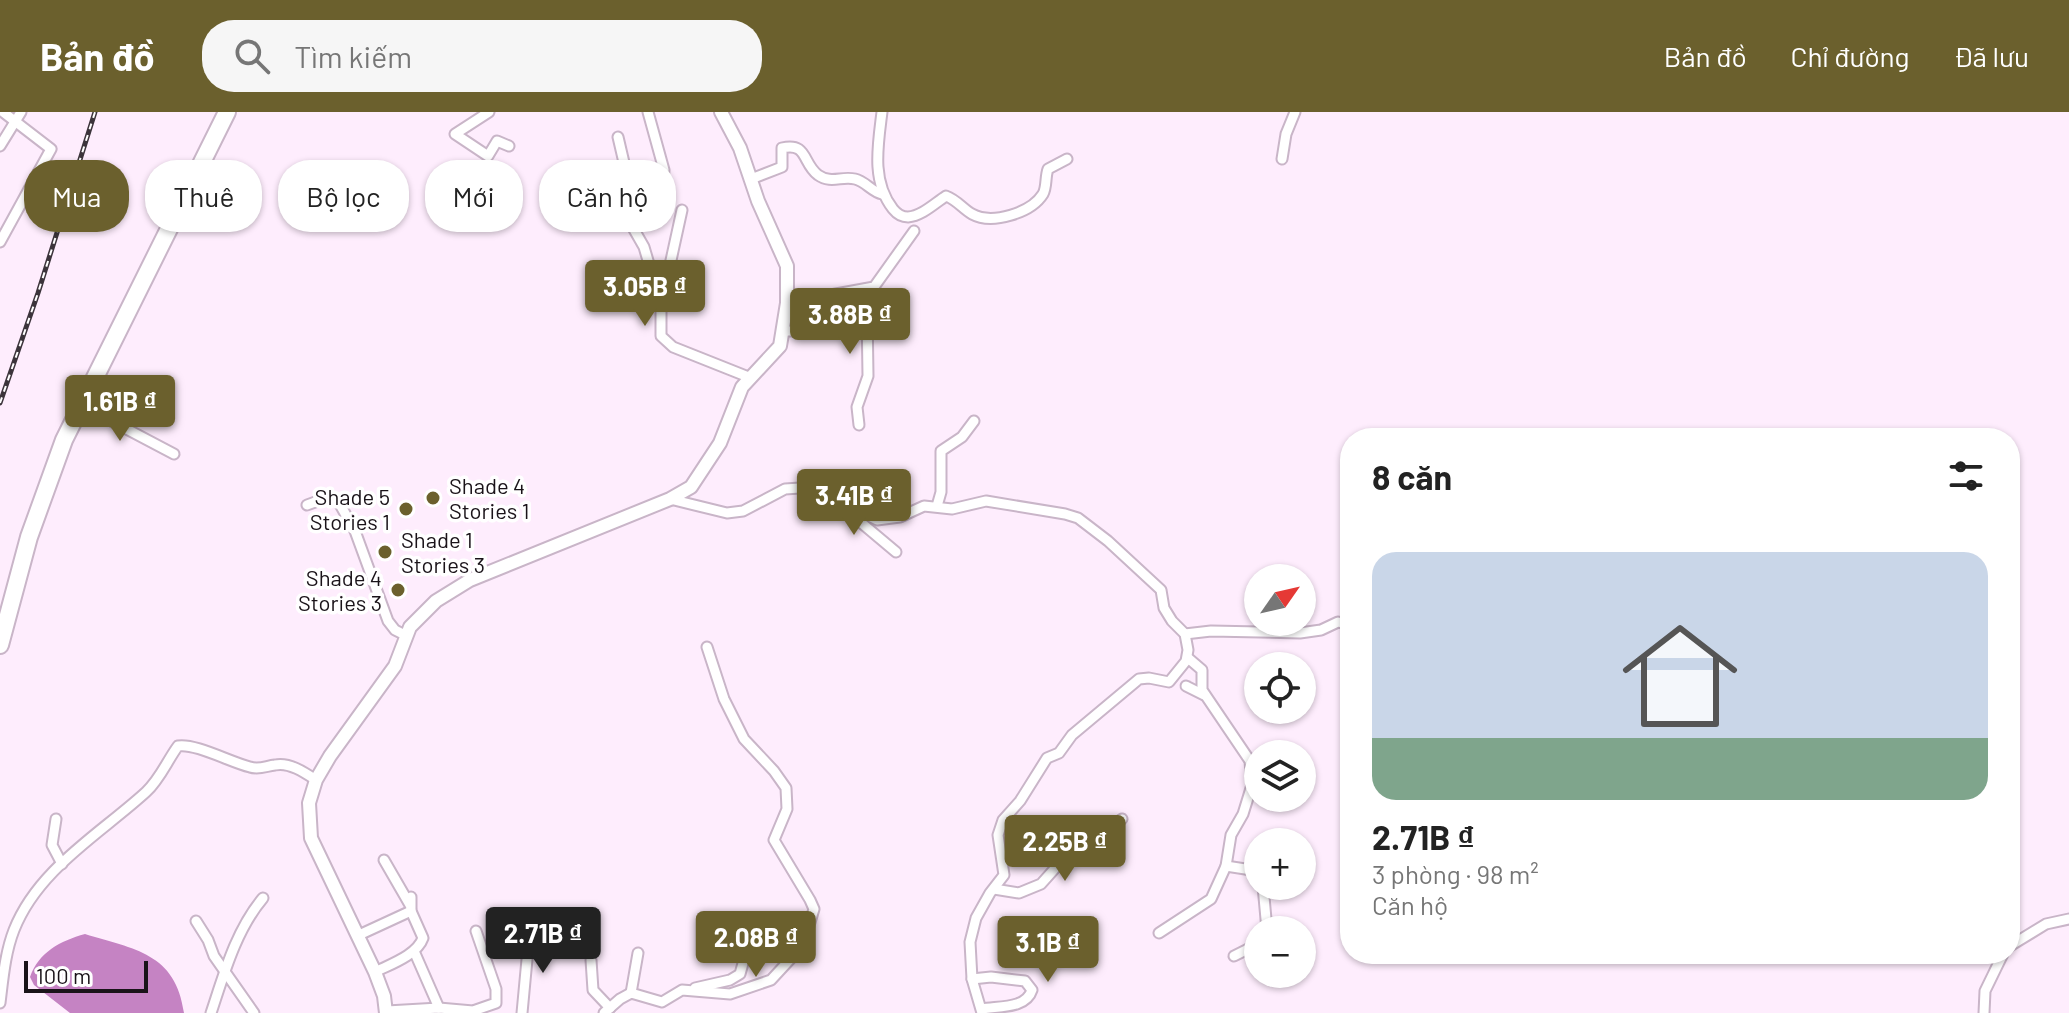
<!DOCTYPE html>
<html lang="vi">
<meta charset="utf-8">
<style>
:root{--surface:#fff;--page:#f6f6f6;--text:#222;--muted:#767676;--accent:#6b602d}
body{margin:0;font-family:Barlow,sans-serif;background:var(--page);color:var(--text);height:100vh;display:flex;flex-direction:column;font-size:30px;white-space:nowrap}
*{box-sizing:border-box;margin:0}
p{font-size:26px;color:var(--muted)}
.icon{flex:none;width:44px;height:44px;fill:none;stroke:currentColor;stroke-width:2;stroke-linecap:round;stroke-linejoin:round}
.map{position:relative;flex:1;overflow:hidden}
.drawer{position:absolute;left:1340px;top:316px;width:680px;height:536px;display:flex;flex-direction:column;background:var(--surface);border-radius:32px;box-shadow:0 2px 6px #0004}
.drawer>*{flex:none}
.top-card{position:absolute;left:24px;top:48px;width:760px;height:72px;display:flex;gap:16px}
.needle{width:52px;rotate:56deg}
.controls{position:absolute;left:1244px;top:452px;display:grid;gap:16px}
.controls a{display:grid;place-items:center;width:72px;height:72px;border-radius:50%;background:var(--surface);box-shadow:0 2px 6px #0004;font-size:40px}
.scale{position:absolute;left:24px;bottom:20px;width:124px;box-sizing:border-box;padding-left:8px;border:4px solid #1a1319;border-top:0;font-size:22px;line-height:28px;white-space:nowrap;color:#1a1319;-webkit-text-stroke:6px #fff;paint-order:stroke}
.price{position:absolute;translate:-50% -68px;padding:0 18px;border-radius:8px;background:var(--accent);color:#fff;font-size:26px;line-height:52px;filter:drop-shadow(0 2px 4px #0008)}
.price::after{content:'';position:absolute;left:50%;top:48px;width:24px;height:18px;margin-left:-12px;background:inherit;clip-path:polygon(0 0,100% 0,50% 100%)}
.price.selected{background:#222;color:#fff}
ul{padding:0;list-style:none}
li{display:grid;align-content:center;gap:16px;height:424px;padding:0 32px}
li span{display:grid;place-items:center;height:248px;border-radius:24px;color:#555}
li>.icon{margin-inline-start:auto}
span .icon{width:144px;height:144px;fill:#fffc;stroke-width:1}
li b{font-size:34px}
h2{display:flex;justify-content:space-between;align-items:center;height:96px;padding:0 32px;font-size:34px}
.tag{padding:0 28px;border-radius:32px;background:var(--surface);box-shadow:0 2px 6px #0004;font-size:28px;line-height:72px}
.tag.selected{background:var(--accent);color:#fff}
header{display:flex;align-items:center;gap:48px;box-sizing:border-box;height:112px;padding:0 40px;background:var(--accent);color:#fff}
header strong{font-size:38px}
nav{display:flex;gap:44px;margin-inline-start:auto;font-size:28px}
.search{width:560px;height:72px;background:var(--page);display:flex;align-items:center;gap:20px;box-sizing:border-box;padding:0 28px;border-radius:32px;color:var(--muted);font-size:30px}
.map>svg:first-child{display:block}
.water{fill:#c583c3}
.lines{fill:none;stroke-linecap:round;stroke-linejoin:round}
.street-casing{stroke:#c9b5c8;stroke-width:13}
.secondary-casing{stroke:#c9b5c8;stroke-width:16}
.highway-casing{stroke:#c9b5c8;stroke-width:20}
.street{stroke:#fff;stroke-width:9}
.secondary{stroke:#fff;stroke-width:12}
.highway{stroke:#fff;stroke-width:16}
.rail-casing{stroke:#3c343b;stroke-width:5}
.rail{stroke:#fff;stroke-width:2;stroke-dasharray:6;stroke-linecap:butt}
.poi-dot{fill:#6b602d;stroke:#fff;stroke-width:3}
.labels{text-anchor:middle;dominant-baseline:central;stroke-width:7;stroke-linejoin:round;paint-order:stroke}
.poi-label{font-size:22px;fill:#1a1319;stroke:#fff;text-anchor:start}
</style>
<header>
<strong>Bản đồ</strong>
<div class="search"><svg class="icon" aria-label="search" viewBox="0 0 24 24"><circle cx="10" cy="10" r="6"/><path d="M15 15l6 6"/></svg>Tìm kiếm</div>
<nav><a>Bản đồ</a><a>Chỉ đường</a><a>Đã lưu</a></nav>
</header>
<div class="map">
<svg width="2069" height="901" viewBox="0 0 2069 901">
<rect width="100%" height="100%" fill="#feedfd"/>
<path class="water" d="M 85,822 C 134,837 176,841 184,901 L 70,901 L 34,873 L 30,865 C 39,840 60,829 85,822 Z"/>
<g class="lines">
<g class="street-casing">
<g id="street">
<polyline points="489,0 455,22 488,44 497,29 509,34"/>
<polyline points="648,0 664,58 663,78 668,93"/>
<path d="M 882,0 C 878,33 871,69 893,97 C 897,102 901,105 908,105 C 922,104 935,91 946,84 C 957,88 963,97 972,102 C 992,113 1031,101 1043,82 C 1047,75 1045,65 1048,57 L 1067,47"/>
<polyline points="618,25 629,72 628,107 644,135 649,152 651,169 655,176 664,181"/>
<polyline points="0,34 21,0"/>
<polyline points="1282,47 1286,22 1295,0"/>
<path d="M 751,67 L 782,55 L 782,36 C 808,30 802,51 818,63 C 831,72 841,64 855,67 C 865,69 872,80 882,82"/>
<polyline points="682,98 661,194 661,224 673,235 751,266"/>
<polyline points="0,130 51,37 3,0"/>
<polyline points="787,191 874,175 914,119"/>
<polyline points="783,219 830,219"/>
<polyline points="81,293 174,342"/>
<polyline points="859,313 857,295 868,264 867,198 874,175"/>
<polyline points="670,387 727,401 743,399 785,377 800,376 838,389 877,408 900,405 924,394 952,397 986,389 1065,402 1078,406 1108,429 1161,478 1164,496 1172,509 1185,522 1188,538 1186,549 1169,570 1149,566 1139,567 1072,623 1059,641 1047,646 1020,689 1003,708 998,723 1004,763 990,781 976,806 970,830 972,867 982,901"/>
<polyline points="307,393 326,386 338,389 355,419 388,509 395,518 405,523"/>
<polyline points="937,394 941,380 941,339 962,325 974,309"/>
<polyline points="846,398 896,440"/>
<polyline points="1185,522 1211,519 1300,521 1321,518 1338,510 1350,513"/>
<polyline points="1186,574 1204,583"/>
<polyline points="56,707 52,733 62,752"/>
<polyline points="384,748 410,793"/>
<polyline points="1226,754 1258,759"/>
<polyline points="1263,774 1267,818"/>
<polyline points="994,777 1019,781 1041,772 1058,753 1122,707"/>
<polyline points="196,809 208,828 214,844 254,901"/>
<polyline points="1159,821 1211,787 1226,754 1231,723 1243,702 1252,673 1250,649 1202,578 1202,558 1188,546"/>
<polyline points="359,823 411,799"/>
<polyline points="2010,834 2046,812 2069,807"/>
<polyline points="414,839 439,896"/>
<polyline points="1234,844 1258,832"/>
<polyline points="591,848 593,878 610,896"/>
<path d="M 375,860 C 391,852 417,843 423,826 L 411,799 L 411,785"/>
<path d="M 972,867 L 991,865 L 1025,869 L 1032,878 C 1026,897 999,894 982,897"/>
<polyline points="695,876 730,868 740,862 745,844 725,830"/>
<polyline points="631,881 638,841"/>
<path d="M 0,891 C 3,867 5,841 14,818 C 38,757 100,722 146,680 C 160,667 167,649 178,634 C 195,631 230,650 250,655 C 259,658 266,654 275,653 C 289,650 304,660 316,668"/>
<polyline points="387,899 439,896 473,899 496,891 496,877 476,819"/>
<path d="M 211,901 C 224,862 236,818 263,786"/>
<polyline points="522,901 529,826"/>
<polyline points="604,901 620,887 631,881 662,890 682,878 730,882 771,868 795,842 807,820 814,797 810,788 774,728 787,697 786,676 774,659 744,627 724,587 707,535"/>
<polyline points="1984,901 1985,879 2003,842"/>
</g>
</g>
<g class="secondary-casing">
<polyline id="secondary" points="386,901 384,884 375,860 311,726 309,691 316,668 330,644 395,554 410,515 436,489 470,468 670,387 691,375 720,331 742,275 780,234 787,191 787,154 758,89 740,36 721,0"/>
</g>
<g class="highway-casing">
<polyline id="highway" points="0,533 29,425 64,328 227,0"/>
</g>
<use href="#street" class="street"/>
<use href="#secondary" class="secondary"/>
<use href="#highway" class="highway"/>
<g class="rail-casing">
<polyline id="rail" points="0,291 38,181 95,0"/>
</g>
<use href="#rail" class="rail"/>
</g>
<g class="poi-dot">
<circle cx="433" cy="386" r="8"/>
<circle cx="406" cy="397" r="8"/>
<circle cx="385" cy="440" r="8"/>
<circle cx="398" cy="478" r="8"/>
</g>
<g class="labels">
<g class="poi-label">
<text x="449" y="373">Shade 4<tspan x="449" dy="25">Stories 1</tspan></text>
<text x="390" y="384" text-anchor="end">Shade 5<tspan x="390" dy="25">Stories 1</tspan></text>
<text x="401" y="427">Shade 1<tspan x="401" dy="25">Stories 3</tspan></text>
<text x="382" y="465" text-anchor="end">Shade 4<tspan x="382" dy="25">Stories 3</tspan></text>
</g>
</g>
</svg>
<div class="controls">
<a><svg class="needle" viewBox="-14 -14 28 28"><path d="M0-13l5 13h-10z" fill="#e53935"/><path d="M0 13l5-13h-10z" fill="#767676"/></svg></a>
<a><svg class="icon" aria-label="locate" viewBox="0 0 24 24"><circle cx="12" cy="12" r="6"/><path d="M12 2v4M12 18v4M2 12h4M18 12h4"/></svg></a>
<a><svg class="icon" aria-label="layers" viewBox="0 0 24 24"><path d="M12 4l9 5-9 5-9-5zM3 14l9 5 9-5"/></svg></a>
<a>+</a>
<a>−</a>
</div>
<div class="scale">100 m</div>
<b class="price" style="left:645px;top:216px">3.05B ₫</b>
<b class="price" style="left:850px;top:244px">3.88B ₫</b>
<b class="price" style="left:120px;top:331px">1.61B ₫</b>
<b class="price" style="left:854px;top:425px">3.41B ₫</b>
<b class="price" style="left:1065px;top:771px">2.25B ₫</b>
<b class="price selected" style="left:543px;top:863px">2.71B ₫</b>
<b class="price" style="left:756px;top:867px">2.08B ₫</b>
<b class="price" style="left:1048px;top:872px">3.1B ₫</b>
<div class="top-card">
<a class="tag selected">Mua</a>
<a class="tag">Thuê</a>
<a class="tag">Bộ lọc</a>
<a class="tag">Mới</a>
<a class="tag">Căn hộ</a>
</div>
<section class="drawer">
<h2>8 căn<svg class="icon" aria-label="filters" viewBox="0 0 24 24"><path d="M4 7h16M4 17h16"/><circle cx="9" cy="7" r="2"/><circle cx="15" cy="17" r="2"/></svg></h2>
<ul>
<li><span style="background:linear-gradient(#c9d6e8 75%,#7fa58c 0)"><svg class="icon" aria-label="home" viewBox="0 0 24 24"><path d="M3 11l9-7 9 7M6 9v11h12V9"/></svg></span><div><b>2.71B ₫</b><p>3 phòng · 98 m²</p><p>Căn hộ</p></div></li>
</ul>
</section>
</div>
